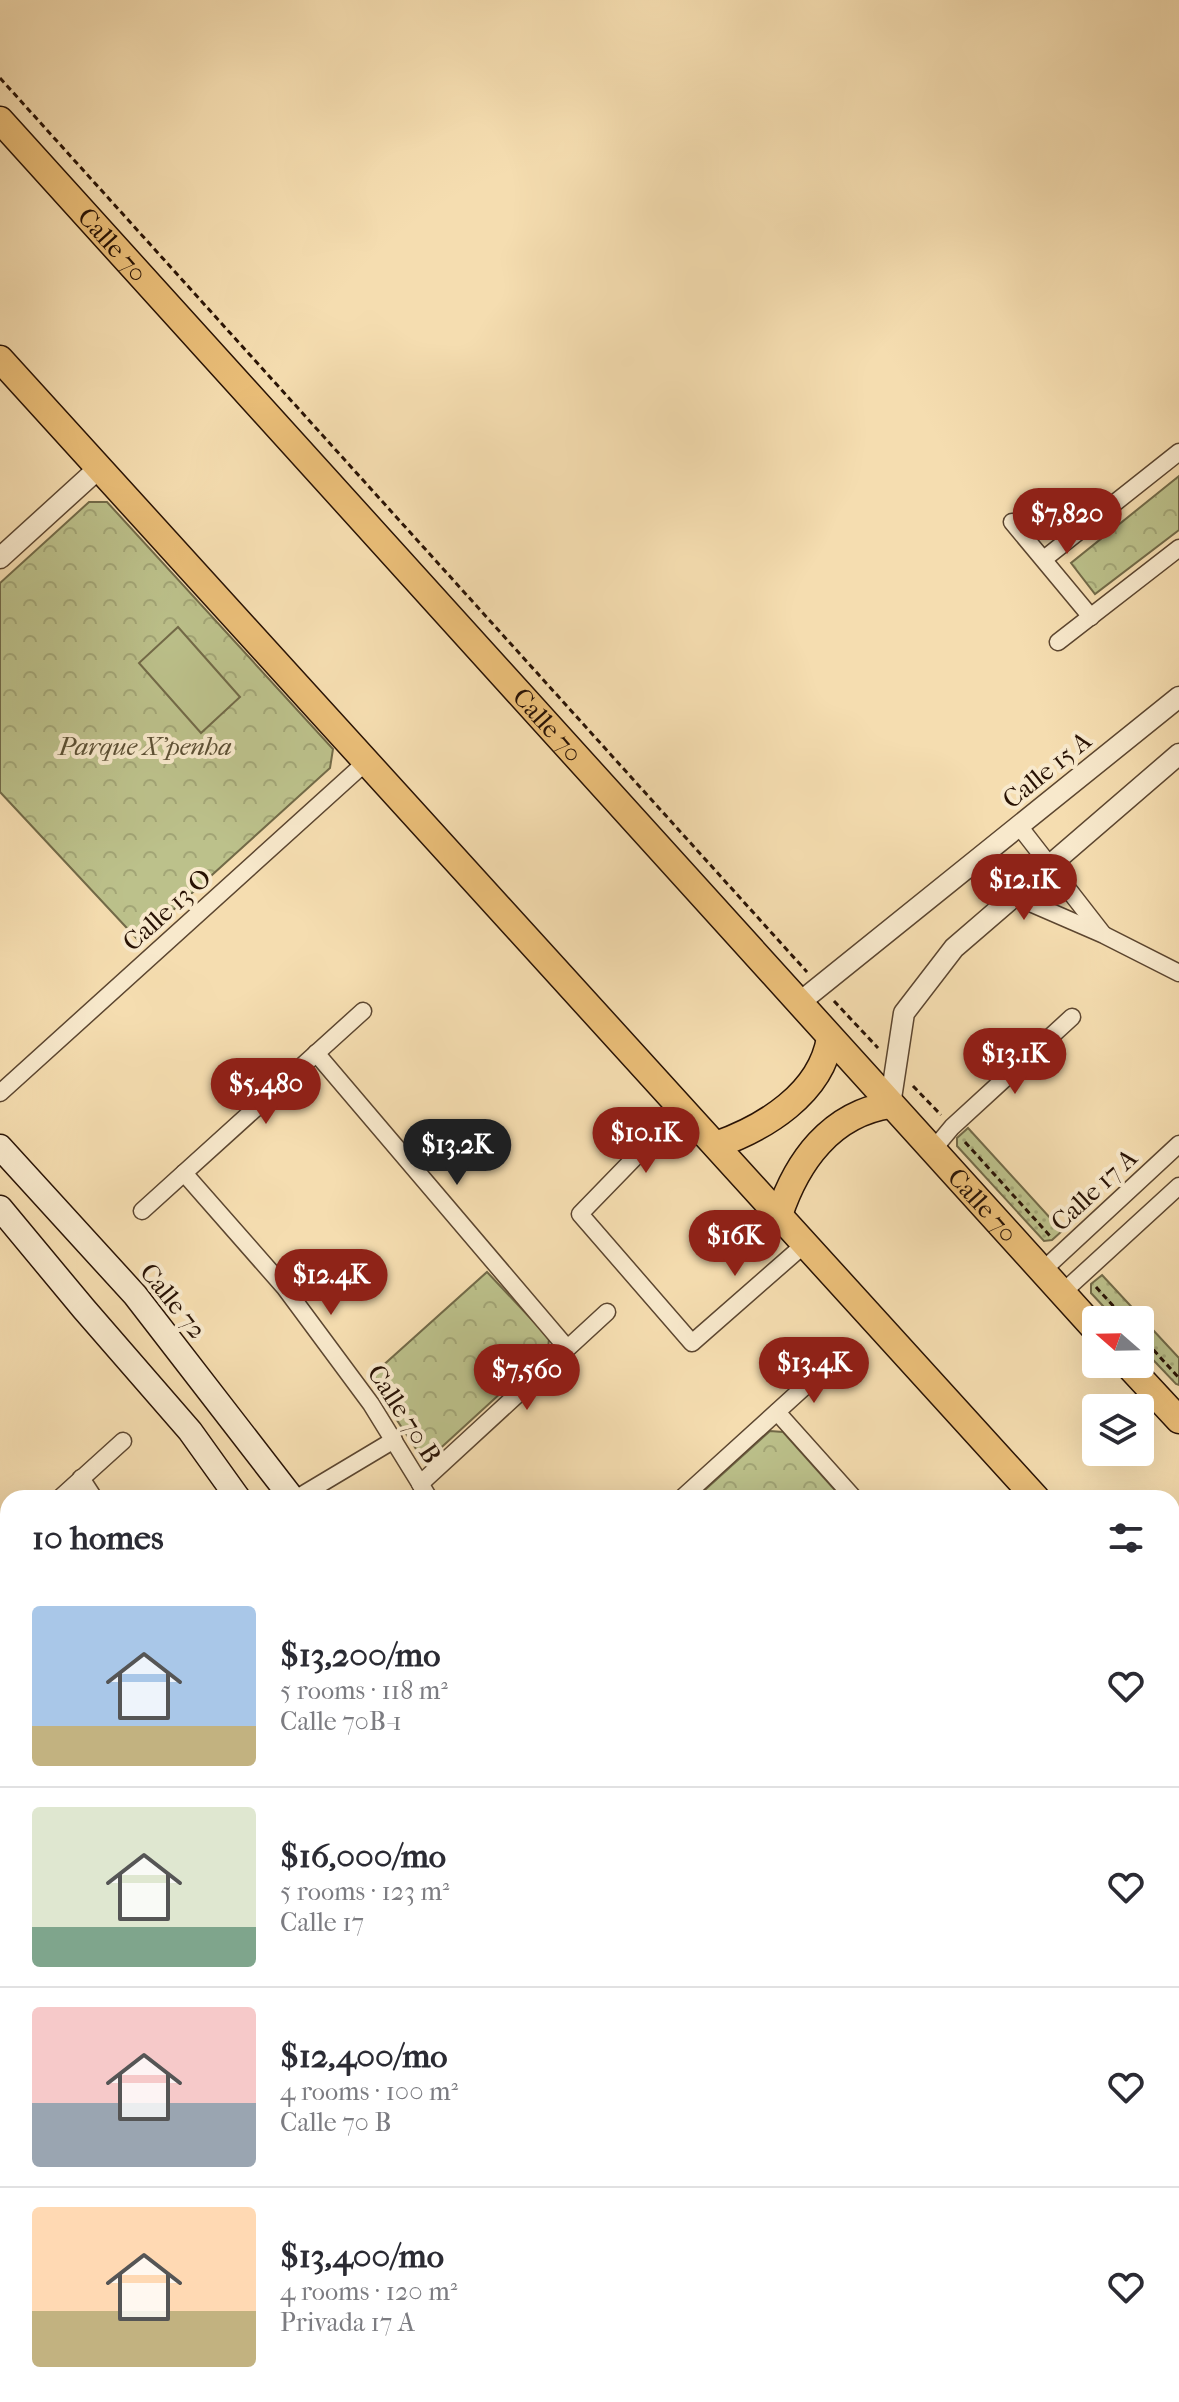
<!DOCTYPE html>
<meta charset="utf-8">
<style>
:root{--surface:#fff;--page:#f7f7f7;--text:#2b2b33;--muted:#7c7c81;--line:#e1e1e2;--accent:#8f2418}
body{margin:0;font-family:"IM FELL French Canon",serif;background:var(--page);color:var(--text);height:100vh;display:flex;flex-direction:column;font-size:30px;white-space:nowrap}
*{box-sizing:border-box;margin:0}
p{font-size:26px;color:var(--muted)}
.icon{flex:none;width:44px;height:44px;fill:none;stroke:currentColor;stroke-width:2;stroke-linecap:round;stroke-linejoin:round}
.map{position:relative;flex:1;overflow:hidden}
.drawer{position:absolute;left:0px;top:1490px;width:1180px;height:912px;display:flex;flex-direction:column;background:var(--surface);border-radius:24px 24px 0 0;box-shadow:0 8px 32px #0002}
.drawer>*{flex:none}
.needle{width:52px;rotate:290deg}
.tools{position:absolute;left:1082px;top:1306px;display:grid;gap:16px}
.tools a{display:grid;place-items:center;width:72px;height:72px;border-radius:8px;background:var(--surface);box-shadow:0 8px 32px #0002;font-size:40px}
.price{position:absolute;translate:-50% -68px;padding:0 18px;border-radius:28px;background:var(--accent);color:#fff;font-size:26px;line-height:52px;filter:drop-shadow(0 2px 4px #0008)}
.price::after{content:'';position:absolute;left:50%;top:48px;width:24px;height:18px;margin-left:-12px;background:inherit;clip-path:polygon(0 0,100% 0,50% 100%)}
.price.active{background:#222;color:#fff}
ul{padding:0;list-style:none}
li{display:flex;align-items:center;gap:24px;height:200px;padding:0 32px}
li+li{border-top:2px solid var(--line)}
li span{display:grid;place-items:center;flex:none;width:224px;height:160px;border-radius:8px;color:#555}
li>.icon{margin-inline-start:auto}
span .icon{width:96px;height:96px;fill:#fffc;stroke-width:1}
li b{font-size:34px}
h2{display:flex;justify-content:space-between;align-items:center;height:96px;padding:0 32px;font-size:34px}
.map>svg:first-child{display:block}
.grass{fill:url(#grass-dots);stroke:#726a48;stroke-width:2}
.park{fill:url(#park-crowns);stroke:#726a48;stroke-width:2}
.garden{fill:#bcc18b;stroke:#726a48;stroke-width:2}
.building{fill:#ebb18c;stroke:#a47c62;stroke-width:2}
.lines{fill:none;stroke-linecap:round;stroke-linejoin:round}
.service-casing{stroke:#5c4630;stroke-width:11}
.minor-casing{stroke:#5c4630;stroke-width:19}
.tertiary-casing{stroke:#5c4630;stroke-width:23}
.secondary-casing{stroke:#291305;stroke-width:27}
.primary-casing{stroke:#291305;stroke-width:29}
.path{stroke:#291305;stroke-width:3;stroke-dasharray:6 4;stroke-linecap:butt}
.service{stroke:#f8e9cc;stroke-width:8}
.minor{stroke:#f8e9cc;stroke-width:16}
.tertiary{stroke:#f8e9cc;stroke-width:20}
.secondary{stroke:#f8e9cc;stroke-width:24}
.primary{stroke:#eabe78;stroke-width:26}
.labels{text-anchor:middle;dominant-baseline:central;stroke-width:8;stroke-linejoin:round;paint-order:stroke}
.street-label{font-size:26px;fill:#291305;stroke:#f8e9cc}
.park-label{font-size:26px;font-style:italic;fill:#5c5034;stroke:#f8e9cc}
</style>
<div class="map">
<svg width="1179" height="2402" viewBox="0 0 1179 2402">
<defs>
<pattern id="grass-dots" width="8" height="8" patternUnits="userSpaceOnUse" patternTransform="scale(2)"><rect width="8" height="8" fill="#bcc18b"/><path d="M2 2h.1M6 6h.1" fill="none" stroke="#a2a576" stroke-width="1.8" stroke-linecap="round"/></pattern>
<pattern id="park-crowns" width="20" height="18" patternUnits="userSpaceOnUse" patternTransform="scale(2)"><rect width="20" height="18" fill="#bcc18b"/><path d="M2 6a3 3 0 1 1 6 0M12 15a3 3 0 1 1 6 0" fill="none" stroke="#a2a576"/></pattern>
</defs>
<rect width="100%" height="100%" fill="#f5ddb0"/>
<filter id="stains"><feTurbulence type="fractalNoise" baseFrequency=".0025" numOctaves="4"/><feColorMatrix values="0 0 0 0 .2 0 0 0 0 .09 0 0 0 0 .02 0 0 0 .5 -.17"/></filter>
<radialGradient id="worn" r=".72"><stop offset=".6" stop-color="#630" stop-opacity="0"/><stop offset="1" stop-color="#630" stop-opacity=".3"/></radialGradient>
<g class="grass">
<polygon points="968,1128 1062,1231 1052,1240 1044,1241 957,1146 957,1138"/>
<polygon points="1102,1275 1179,1358 1179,1385 1176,1384 1140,1346 1140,1320 1116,1320 1091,1293 1091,1284"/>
</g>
<g class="park">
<polygon points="1179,476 1179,530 1095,594 1071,563"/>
<polygon points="89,502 107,502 333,749 330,768 139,941 0,792 0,583"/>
<polygon points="487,1272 549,1338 548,1350 433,1455 420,1455 369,1378"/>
<polygon points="770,1431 783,1432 842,1498 696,1498"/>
<polygon points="1172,1863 1179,1870 1179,1994 1172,1986"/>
<polygon points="0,2024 8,2031 8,2132 0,2128"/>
<polygon points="896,2394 1060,2394 1075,2402 893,2402"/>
</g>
<polygon class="garden" points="178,627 240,697 201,733 139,663"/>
<polygon class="building" points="980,2394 1044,2394 1057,2402 975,2402"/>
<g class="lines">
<g class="service-casing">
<polyline id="service" points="1172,2312 1179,2311"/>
</g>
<g class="minor-casing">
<g id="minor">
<polyline points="1012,522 1091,617"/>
<polyline points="1044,559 1179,452"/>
<polyline points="1058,642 1179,548"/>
<polyline points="1019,826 1103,934"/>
<polyline points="980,858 1014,896 1104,935 1179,973"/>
<polyline points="316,1053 567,1348"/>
<polyline points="0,1093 366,762"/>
<polyline points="682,1109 580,1214 692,1343 805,1244"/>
<polyline points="932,1151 952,1127 1072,1017"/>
<polyline points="184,1173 285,1288 371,1404 429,1498"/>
<polyline points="142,1211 363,1011"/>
<polyline points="1042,1271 1179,1144"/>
<polyline points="1062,1293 1179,1186"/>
<polyline points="777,1412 854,1498"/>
<polyline points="81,1478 94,1498"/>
<polyline points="420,1484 607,1312"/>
<polyline points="60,1498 123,1441"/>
<polyline points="297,1498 394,1440"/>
<polyline points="682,1498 824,1369"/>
<polyline points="0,1553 8,1545"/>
<polyline points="0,1764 8,1768"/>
<polyline points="1172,1860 1179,1867"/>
<polyline points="0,2009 8,2017"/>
<polyline points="1172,2099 1179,2093"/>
<polyline points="0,2374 8,2358"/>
<polyline points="188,2402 192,2394"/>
<polyline points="748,2402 758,2394"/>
</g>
</g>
<g class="tertiary-casing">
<g id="tertiary">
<polyline points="0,558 99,468"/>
<polyline points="799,1003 1179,697"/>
<polyline points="890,1105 904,1013 954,948 1179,754"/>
</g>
</g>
<g class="secondary-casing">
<g id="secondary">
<polyline points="0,1147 135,1295 292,1498"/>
<polyline points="0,1208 84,1309 190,1431 238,1498"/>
<polyline points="1172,2353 1179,2354"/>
<polyline points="1172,2388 1179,2389"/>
<polyline points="576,2402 580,2394"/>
<polyline points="621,2402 625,2394"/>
</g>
</g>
<g class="primary-casing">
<g id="primary">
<path id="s1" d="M 0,120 L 1096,1330"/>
<polyline points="0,359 1036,1498"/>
<path d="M 716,1145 C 764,1128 821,1094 830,1038"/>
<path d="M 779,1215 C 797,1161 831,1114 890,1105"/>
<polyline points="1127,1364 1179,1420"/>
<polyline points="1172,1648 1179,1656"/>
</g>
</g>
<g class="path">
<polyline points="0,78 807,972"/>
<polyline points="834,1001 878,1048"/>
<polyline points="913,1086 941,1115"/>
<polyline points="965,1142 1051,1237"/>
<polyline points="1096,1287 1126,1320"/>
<polyline points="1140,1335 1179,1378"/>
</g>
<use href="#service" class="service"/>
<use href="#minor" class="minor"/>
<use href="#tertiary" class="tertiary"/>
<use href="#secondary" class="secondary"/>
<use href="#primary" class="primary"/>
</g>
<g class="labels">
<g class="street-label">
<text stroke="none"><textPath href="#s1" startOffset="168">Calle 70</textPath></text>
<text stroke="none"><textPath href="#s1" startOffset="816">Calle 70</textPath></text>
<text transform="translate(1047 770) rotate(-39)">Calle 15 A</text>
<text transform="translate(167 910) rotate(-42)">Calle 13 O</text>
<text transform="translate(1094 1190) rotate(-43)">Calle 17 A</text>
<text stroke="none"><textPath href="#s1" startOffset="1464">Calle 70</textPath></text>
<text transform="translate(173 1301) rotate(51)">Calle 72</text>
<text transform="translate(404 1414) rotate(57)">Calle 70 B</text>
</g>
<g class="park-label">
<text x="145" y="746">Parque X'penha</text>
</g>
</g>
<rect width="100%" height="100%" filter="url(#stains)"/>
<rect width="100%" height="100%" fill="url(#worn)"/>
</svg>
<div class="tools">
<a><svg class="needle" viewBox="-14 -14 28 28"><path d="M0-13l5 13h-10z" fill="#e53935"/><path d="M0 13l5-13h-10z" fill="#7c7c81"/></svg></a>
<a><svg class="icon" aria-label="layers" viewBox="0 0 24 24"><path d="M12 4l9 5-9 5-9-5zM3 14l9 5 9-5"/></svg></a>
</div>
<b class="price" style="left:1067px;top:556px">$7,820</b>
<b class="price" style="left:1024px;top:922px">$12.1K</b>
<b class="price" style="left:1015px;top:1096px">$13.1K</b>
<b class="price" style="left:266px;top:1126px">$5,480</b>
<b class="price" style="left:646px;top:1175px">$10.1K</b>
<b class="price active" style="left:457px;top:1187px">$13.2K</b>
<b class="price" style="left:735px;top:1278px">$16K</b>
<b class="price" style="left:331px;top:1317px">$12.4K</b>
<b class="price" style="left:814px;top:1405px">$13.4K</b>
<b class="price" style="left:527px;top:1412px">$7,560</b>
<section class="drawer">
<h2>10 homes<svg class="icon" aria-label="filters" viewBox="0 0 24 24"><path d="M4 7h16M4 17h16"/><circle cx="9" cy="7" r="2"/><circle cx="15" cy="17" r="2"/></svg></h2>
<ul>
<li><span style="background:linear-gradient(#a9c7e8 75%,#c2b280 0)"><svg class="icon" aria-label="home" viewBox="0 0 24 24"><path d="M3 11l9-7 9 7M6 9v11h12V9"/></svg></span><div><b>$13,200/mo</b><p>5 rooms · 118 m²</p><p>Calle 70B-1</p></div><svg class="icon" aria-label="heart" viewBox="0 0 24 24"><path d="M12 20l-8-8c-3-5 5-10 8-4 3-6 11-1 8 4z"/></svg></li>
<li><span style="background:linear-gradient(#dfe7d0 75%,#7fa58c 0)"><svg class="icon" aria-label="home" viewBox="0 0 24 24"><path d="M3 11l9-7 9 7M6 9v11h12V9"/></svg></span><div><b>$16,000/mo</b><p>5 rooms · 123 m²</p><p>Calle 17</p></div><svg class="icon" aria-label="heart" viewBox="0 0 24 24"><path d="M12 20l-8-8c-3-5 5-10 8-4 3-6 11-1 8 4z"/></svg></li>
<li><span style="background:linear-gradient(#f6c9c9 60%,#9aa5b1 0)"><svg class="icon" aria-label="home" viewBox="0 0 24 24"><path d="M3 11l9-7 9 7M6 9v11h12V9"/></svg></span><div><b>$12,400/mo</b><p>4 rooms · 100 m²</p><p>Calle 70 B</p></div><svg class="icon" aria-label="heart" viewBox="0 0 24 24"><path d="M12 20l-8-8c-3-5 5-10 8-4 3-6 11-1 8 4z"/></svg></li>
<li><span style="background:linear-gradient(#ffd9b3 65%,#c2b280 0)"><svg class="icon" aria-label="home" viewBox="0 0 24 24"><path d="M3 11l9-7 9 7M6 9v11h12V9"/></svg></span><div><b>$13,400/mo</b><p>4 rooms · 120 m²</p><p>Privada 17 A</p></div><svg class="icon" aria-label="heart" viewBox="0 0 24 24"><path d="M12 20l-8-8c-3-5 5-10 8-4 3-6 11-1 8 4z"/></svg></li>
</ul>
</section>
</div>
